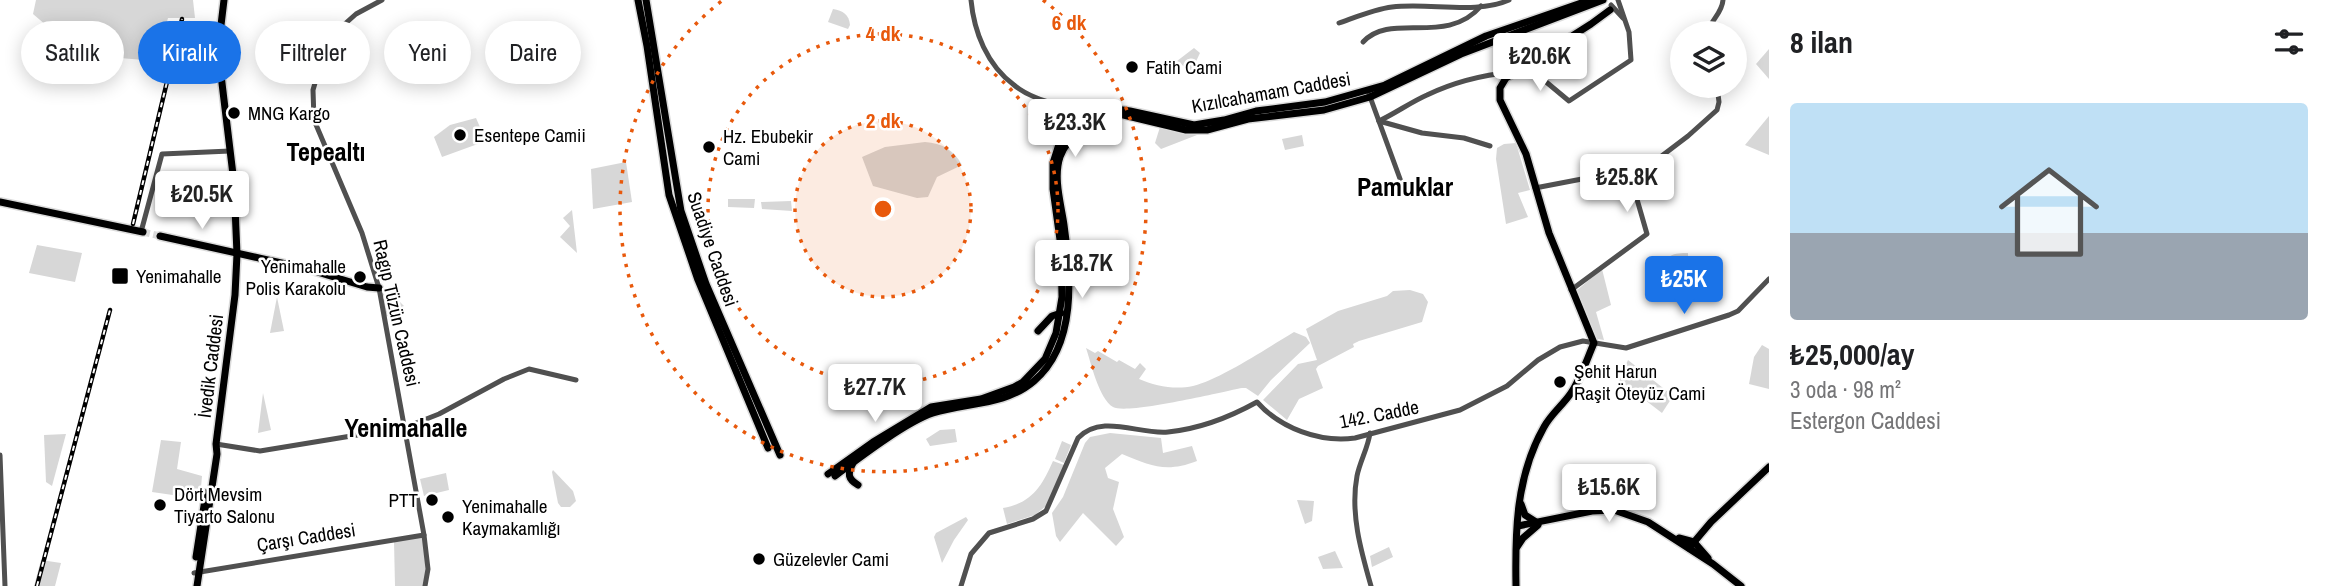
<!DOCTYPE html>
<html lang="tr">
<meta charset="utf-8">
<style>
:root{--surface:#fff;--page:#f6f6f6;--text:#202124;--muted:#757577;--line:#e0e0e0;--accent:#1a73e8}
body{margin:0;font-family:"Archivo Narrow",sans-serif;background:var(--page);color:var(--text);height:100vh;display:flex;flex-direction:column;font-size:26px;white-space:nowrap}
*{box-sizing:border-box;margin:0}
p{font-size:23px;color:var(--muted)}
.icon{flex:none;width:38px;height:38px;fill:none;stroke:currentColor;stroke-width:2;stroke-linecap:round;stroke-linejoin:round}
.map{position:relative;flex:1;overflow:hidden}
.panel{display:flex;flex-direction:column;background:var(--surface);width:560px}
.panel>*{flex:none}
.banner{position:absolute;left:21px;top:21px;width:665px;height:63px;display:flex;gap:14px}
.controls{position:absolute;left:1670px;top:21px;display:grid;gap:14px}
.controls a{display:grid;place-items:center;width:77px;height:77px;border-radius:50%;background:var(--surface);box-shadow:0 4px 18px #0003;font-size:35px}
.price{position:absolute;translate:-50% -60px;padding:0 16px;border-radius:7px;background:#fff;color:#222;font-size:23px;line-height:46px;filter:drop-shadow(0 2px 4px #0008)}
.price::after{content:'';position:absolute;left:50%;top:42px;width:21px;height:16px;margin-left:-10px;background:inherit;clip-path:polygon(0 0,100% 0,50% 100%)}
.price.selected{background:var(--accent);color:#fff}
ul{padding:0;list-style:none}
li{display:grid;align-content:center;gap:14px;height:371px;padding:0 21px}
li+li{border-top:2px solid var(--line)}
li span{display:grid;place-items:center;height:217px;border-radius:7px;color:#555}
li>.icon{margin-inline-start:auto}
span .icon{width:126px;height:126px;fill:#fffc;stroke-width:1}
li b{font-size:30px}
h2{display:flex;justify-content:space-between;align-items:center;height:84px;padding:0 21px;font-size:30px}
.pill{padding:0 24px;border-radius:32px;background:var(--surface);box-shadow:0 4px 18px #0003;font-size:24px;line-height:63px}
.pill.selected{background:var(--accent);color:#fff}
main{display:flex;flex:1;min-height:0}
.map>svg:first-child{display:block}
.green{fill:#d7d7d7}
.lines{fill:none;stroke-linecap:round;stroke-linejoin:round}
.major-tunnel{stroke:#d9d9d9;stroke-width:7;stroke-dasharray:7 3.5;stroke-linecap:butt}
.major-casing{stroke:#dbdbdb;stroke-width:10}
.minor{stroke:#505050;stroke-width:5}
.major{stroke:#000;stroke-width:7}
.rail-casing{stroke:#000;stroke-width:4.5}
.rail{stroke:#fff;stroke-width:2;stroke-dasharray:5;stroke-linecap:butt}
.ring{fill:none;stroke:#e8590c;stroke-width:3.5;stroke-dasharray:3.5 7}
.poi-dot{fill:#000;stroke:#fff;stroke-width:2.5}
.labels{text-anchor:middle;dominant-baseline:central;stroke-width:5;stroke-linejoin:round;paint-order:stroke}
.poi-label{font-size:19px;fill:#000;stroke:#fff;text-anchor:start}
.street-label{font-size:19px;fill:#000;stroke:#fff}
.district-label{font-size:26px;font-weight:bold;fill:#000;stroke:#fff}
.centre{fill:#e8590c;stroke:#fff;stroke-width:3.5}
.ring-label{font-size:21px;text-anchor:middle;font-weight:bold;fill:#e8590c;stroke:#fff;stroke-width:5;stroke-linejoin:round;paint-order:stroke}
</style>
<main>
<div class="map">
<svg width="1769" height="586" viewBox="0 0 1769 586">
<rect width="100%" height="100%" fill="#fff"/>
<g class="green">
<polygon points="36,0 193,0 195,18 168,18 156,61 72,54 77,43 53,31 33,14"/>
<path d="M 833,9 C 843,11 849,14 850,25 L 848,29 L 828,22 Z"/>
<polygon points="1194,48 1200,53 1191,72 1177,61"/>
<polygon points="1769,49 1769,79 1756,64"/>
<polygon points="1769,116 1769,155 1745,145"/>
<polygon points="476,118 486,141 442,157 434,137 450,125"/>
<polygon points="1160,127 1197,135 1161,149 1155,143"/>
<polygon points="1302,135 1304,146 1285,150 1282,139"/>
<path d="M 925,142 C 942,143 954,150 962,165 L 937,177 L 928,197 L 917,198 L 873,186 L 862,157 L 885,147 Z"/>
<polygon points="1516,143 1530,190 1518,193 1528,217 1506,224 1496,159 1497,148 1504,144"/>
<polygon points="626,162 632,202 593,209 591,169"/>
<polygon points="728,199 755,199 754,208 728,207"/>
<polygon points="791,201 792,211 762,209 761,202"/>
<polygon points="572,210 577,253 560,237 570,226 563,218"/>
<polygon points="37,245 82,253 75,282 29,273"/>
<path d="M 1688,253 L 1688,265 L 1665,264 C 1668,253 1678,253 1688,253 Z"/>
<polygon points="1602,269 1611,305 1596,312 1604,340 1597,339 1576,291"/>
<polygon points="381,290 389,291 404,306 386,317"/>
<polygon points="1410,290 1423,294 1428,302 1422,322 1359,341 1353,344 1354,347 1318,366 1316,369 1323,388 1299,399 1287,420 1263,400 1298,364 1317,360 1306,329 1338,311 1387,296 1393,291"/>
<polygon points="277,297 284,331 270,333"/>
<path d="M 1294,332 L 1306,337 L 1310,343 L 1271,380 L 1258,396 L 1246,388 L 1242,388 C 1221,392 1127,415 1113,407 C 1099,399 1091,363 1086,348 L 1095,353 L 1098,351 L 1117,362 L 1119,360 L 1135,369 L 1140,363 L 1146,369 L 1139,379 C 1155,386 1175,390 1193,386 C 1219,380 1269,347 1294,332 Z"/>
<polygon points="1762,345 1769,349 1769,389 1749,384 1754,357"/>
<polygon points="1628,360 1673,396 1662,413 1619,380"/>
<polygon points="263,393 271,430 258,433"/>
<polygon points="955,429 957,442 930,446 926,439 940,430"/>
<path d="M 1110,433 L 1161,438 L 1163,453 L 1192,446 L 1197,461 C 1166,473 1151,466 1122,454 L 1105,468 L 1108,478 L 1119,482 L 1113,509 L 1124,537 L 1116,546 L 1083,513 L 1060,542 L 1056,536 L 1052,513 L 1063,497 L 1085,443 L 1090,437 Z"/>
<polygon points="66,434 52,486 46,482 44,435"/>
<polygon points="161,440 181,442 177,469 202,476 200,499 152,492"/>
<polygon points="1062,441 1071,445 1064,463 1055,459"/>
<path d="M 1053,461 L 1064,465 L 1046,506 L 1035,515 L 1007,524 L 1003,508 C 1032,503 1042,486 1053,461 Z"/>
<polygon points="553,470 573,491 576,501 570,507 561,507 558,503 552,472"/>
<polygon points="446,473 449,490 424,496 420,479"/>
<polygon points="1297,500 1314,501 1312,521 1305,524"/>
<polygon points="966,517 968,520 954,540 942,563 934,537 936,533"/>
<polygon points="424,537 426,572 423,586 395,586 394,541"/>
<polygon points="1389,547 1393,557 1372,567 1370,556"/>
<polygon points="1335,551 1343,568 1323,569 1318,557"/>
<polygon points="41,560 61,563 55,586 34,586"/>
</g>
<g class="lines">
<polyline class="major-tunnel" points="143,232 160,236"/>
<g class="major-casing">
<g id="major">
<polyline points="638,0 647,46 669,195 698,280 768,448"/>
<polyline points="646,0 681,211 706,284 780,455"/>
<polyline points="1062,106 1070,116 1069,127"/>
<polyline points="1079,112 1111,112 1186,130 1207,130 1248,119 1324,110 1370,97 1461,54 1603,0"/>
<polyline points="0,202 143,232"/>
<polyline points="160,236 304,268 367,287 379,288"/>
<polyline points="1038,331 1052,316 1061,313"/>
<path d="M 853,463 C 847,474 848,479 858,485"/>
<polyline points="828,474 873,442 931,407 981,399 1014,387 1023,382 1045,359 1056,333 1062,297 1061,247 1053,189 1053,163 1060,141 1079,112 1080,104 1130,111 1194,125 1224,120 1256,111 1325,102 1385,85 1486,36 1590,0"/>
<path d="M 835,476 C 859,458 906,422 933,413 C 967,402 1005,406 1034,381 C 1077,345 1071,275 1064,225 C 1061,204 1053,178 1060,157 C 1067,137 1085,127 1095,111"/>
<polyline points="1521,504 1525,515 1536,522"/>
<polyline points="1518,526 1592,511 1614,510 1648,522 1713,564 1741,586"/>
<polyline points="1679,538 1694,542 1708,558"/>
<polyline points="1517,547 1523,538 1538,525"/>
<polyline points="1689,548 1711,522 1769,467"/>
<polyline points="196,557 206,493"/>
<polyline points="197,586 217,454 216,444 235,295 237,254 234,183 218,50 224,0"/>
<path d="M 1516,586 C 1515,531 1516,476 1544,427 C 1551,414 1563,405 1571,393 C 1581,378 1587,359 1594,343 L 1549,233 L 1526,154 L 1500,100 L 1500,88 L 1506,78 L 1591,24 L 1610,10"/>
</g>
</g>
<g class="minor">
<polyline points="382,0 356,14 338,30 325,48 313,90 314,120 362,233 379,288 424,535 428,569 425,586"/>
<path d="M 971,0 C 974,32 987,65 1014,85 C 1032,100 1058,104 1079,112"/>
<polyline points="1611,5 1623,18"/>
<path d="M 1339,23 C 1356,17 1375,9 1392,7 C 1428,2 1476,15 1509,0"/>
<path d="M 1708,33 C 1710,20 1722,14 1723,0"/>
<path d="M 1363,42 C 1391,11 1446,47 1481,6"/>
<polyline points="1527,66 1569,101 1631,60 1629,32 1618,0"/>
<polyline points="1369,94 1403,187"/>
<path d="M 1379,121 C 1396,113 1411,102 1427,95 C 1454,82 1483,75 1512,72"/>
<polyline points="1379,121 1422,133 1464,138 1490,146"/>
<polyline points="1535,188 1582,179 1618,184 1626,183 1688,136 1717,110 1719,102 1717,86"/>
<polyline points="141,232 162,154 230,151"/>
<polyline points="1571,290 1647,234 1634,189 1626,183"/>
<path d="M 1370,433 C 1368,448 1360,461 1357,476 C 1350,513 1361,551 1371,586"/>
<polyline points="216,444 260,451 406,427 439,414 504,379 529,369 576,380"/>
<polyline points="0,455 5,586"/>
<polyline points="194,573 424,535"/>
<path d="M 961,586 L 971,554 L 989,533 L 1033,519 L 1046,511 L 1078,438 C 1102,413 1139,435 1168,432 C 1198,429 1230,417 1257,402 C 1280,428 1320,443 1355,438 L 1460,410 L 1507,386 L 1538,360 L 1560,347 L 1583,341 L 1626,348 L 1729,315 L 1738,311 L 1769,279"/>
</g>
<use href="#major" class="major"/>
<g class="rail-casing">
<g id="rail">
<polyline points="133,224 182,19"/>
<polyline points="37,586 110,310"/>
</g>
</g>
<use href="#rail" class="rail"/>
</g>
<circle cx="883" cy="209" r="88" fill="#e8590c" fill-opacity=".12"/>
<g class="ring">
<circle cx="883" cy="209" r="88"/>
<circle cx="883" cy="209" r="175"/>
<path d="M1043 0A263 263 0 1 1 723 0"/>
</g>
<g class="poi-dot">
<circle cx="1132" cy="67" r="7"/>
<circle cx="234" cy="113" r="7"/>
<circle cx="460" cy="135" r="7"/>
<circle cx="709" cy="147" r="7"/>
<rect x="111" y="267" width="18" height="18" rx="3.5"/>
<circle cx="360" cy="277" r="7"/>
<circle cx="1560" cy="382" r="7"/>
<circle cx="432" cy="500" r="7"/>
<circle cx="160" cy="505" r="7"/>
<circle cx="448" cy="517" r="7"/>
<circle cx="759" cy="559" r="7"/>
</g>
<g class="labels">
<g class="poi-label">
<text x="1146" y="67">Fatih Cami</text>
<text x="248" y="113">MNG Kargo</text>
<text x="474" y="135">Esentepe Camii</text>
<text x="723" y="136">Hz. Ebubekir<tspan x="723" dy="22">Cami</tspan></text>
<text x="346" y="266" text-anchor="end">Yenimahalle<tspan x="346" dy="22">Polis Karakolu</tspan></text>
<text x="136" y="276">Yenimahalle</text>
<text x="1574" y="371">Şehit Harun<tspan x="1574" dy="22">Raşit Öteyüz Cami</tspan></text>
<text x="174" y="494">Dört Mevsim<tspan x="174" dy="22">Tiyarto Salonu</tspan></text>
<text x="418" y="500" text-anchor="end">PTT</text>
<text x="462" y="506">Yenimahalle<tspan x="462" dy="22">Kaymakamlığı</tspan></text>
<text x="773" y="559">Güzelevler Cami</text>
</g>
<g class="street-label">
<text transform="translate(1271 92) rotate(-10)">Kızılcahamam Caddesi</text>
<text transform="translate(713 249) rotate(71)">Suadiye Caddesi</text>
<text transform="translate(397 313) rotate(77)">Ragıp Tüzün Caddesi</text>
<text transform="translate(210 366) rotate(-83)">İvedik Caddesi</text>
<text transform="translate(1379 414) rotate(-11)">142. Cadde</text>
<text transform="translate(306 537) rotate(-9)">Çarşı Caddesi</text>
</g>
<g class="district-label">
<text x="326" y="151">Tepealtı</text>
<text x="1405" y="186">Pamuklar</text>
<text x="406" y="427">Yenimahalle</text>
</g>
</g>
<circle cx="883" cy="209" r="10" class="centre"/>
<g class="ring-label">
<text x="1069" y="30">6 dk</text>
<text x="883" y="41">4 dk</text>
<text x="883" y="128">2 dk</text>
</g>
</svg>
<div class="controls">
<a><svg class="icon" aria-label="layers" viewBox="0 0 24 24"><path d="M12 4l9 5-9 5-9-5zM3 14l9 5 9-5"/></svg></a>
</div>
<b class="price" style="left:1540px;top:93px">₺20.6K</b>
<b class="price" style="left:1075px;top:159px">₺23.3K</b>
<b class="price" style="left:1627px;top:214px">₺25.8K</b>
<b class="price" style="left:202px;top:231px">₺20.5K</b>
<b class="price" style="left:1082px;top:300px">₺18.7K</b>
<b class="price selected" style="left:1684px;top:316px">₺25K</b>
<b class="price" style="left:875px;top:424px">₺27.7K</b>
<b class="price" style="left:1609px;top:524px">₺15.6K</b>
<div class="banner">
<a class="pill">Satılık</a>
<a class="pill selected">Kiralık</a>
<a class="pill">Filtreler</a>
<a class="pill">Yeni</a>
<a class="pill">Daire</a>
</div>
</div>
<section class="panel">
<h2>8 ilan<svg class="icon" aria-label="filters" viewBox="0 0 24 24"><path d="M4 7h16M4 17h16"/><circle cx="9" cy="7" r="2"/><circle cx="15" cy="17" r="2"/></svg></h2>
<ul>
<li><span style="background:linear-gradient(#bfe0f5 60%,#9aa5b1 0)"><svg class="icon" aria-label="home" viewBox="0 0 24 24"><path d="M3 11l9-7 9 7M6 9v11h12V9"/></svg></span><div><b>₺25,000/ay</b><p>3 oda · 98 m²</p><p>Estergon Caddesi</p></div></li>
</ul>
</section>
</main>
